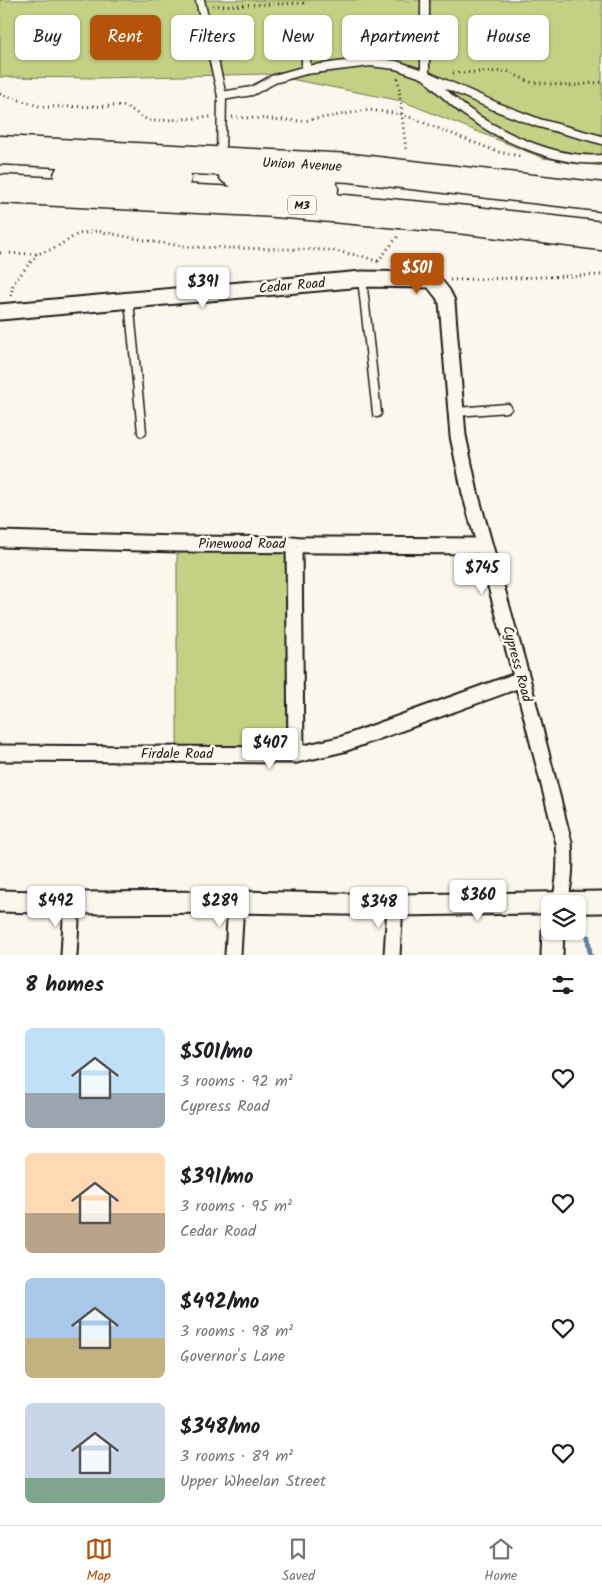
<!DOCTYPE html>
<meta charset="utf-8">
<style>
:root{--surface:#fff;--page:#f6f6f6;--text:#202124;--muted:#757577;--line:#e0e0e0;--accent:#b45309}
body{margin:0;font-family:Kalam,sans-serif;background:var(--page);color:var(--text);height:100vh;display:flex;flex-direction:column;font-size:19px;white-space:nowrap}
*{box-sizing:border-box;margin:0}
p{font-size:16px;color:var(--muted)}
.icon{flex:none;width:28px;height:28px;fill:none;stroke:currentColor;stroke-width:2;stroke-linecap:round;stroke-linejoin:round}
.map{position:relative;height:955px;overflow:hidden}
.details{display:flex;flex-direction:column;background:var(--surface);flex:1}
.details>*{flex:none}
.top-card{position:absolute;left:15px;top:15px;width:572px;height:45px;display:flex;gap:10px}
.controls{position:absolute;left:541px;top:895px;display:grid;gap:10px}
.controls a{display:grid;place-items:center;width:45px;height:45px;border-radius:8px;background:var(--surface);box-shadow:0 1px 4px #0004;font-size:25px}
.price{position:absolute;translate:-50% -42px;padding:0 11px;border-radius:5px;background:#fff;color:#222;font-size:16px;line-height:32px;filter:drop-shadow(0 1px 2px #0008)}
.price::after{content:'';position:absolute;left:50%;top:30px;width:15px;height:11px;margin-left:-8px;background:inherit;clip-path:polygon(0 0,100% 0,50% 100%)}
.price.selected{background:var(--accent);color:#fff}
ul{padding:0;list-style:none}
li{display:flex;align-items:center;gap:15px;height:125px;padding:0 25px}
li span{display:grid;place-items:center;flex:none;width:140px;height:100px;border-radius:8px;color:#555}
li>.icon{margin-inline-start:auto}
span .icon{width:60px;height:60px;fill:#fffc;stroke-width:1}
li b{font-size:21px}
h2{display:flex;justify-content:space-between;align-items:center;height:60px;padding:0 25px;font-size:21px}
.pill{padding:0 18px;border-radius:8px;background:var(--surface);box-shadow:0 1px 4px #0004;font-size:18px;line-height:45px}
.pill.selected{background:var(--accent);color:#fff}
.dock{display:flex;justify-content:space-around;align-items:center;height:70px;border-top:1px solid var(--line);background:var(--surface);font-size:14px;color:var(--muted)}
.dock a{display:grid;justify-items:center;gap:2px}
.dock .selected{color:var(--accent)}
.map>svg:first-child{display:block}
.green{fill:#c3d184;stroke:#707650}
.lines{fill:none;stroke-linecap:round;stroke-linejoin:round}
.stream{stroke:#62819a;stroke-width:5}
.lane-casing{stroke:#1c1c1c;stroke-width:11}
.street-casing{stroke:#1c1c1c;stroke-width:19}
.secondary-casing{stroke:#1c1c1c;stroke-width:25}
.highway-casing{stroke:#1c1c1c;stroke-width:31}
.path{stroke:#1c1c1c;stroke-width:3;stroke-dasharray:1 4;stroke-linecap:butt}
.lane{stroke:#fbf7ec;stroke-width:8}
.street{stroke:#fbf7ec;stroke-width:15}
.secondary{stroke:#fbf7ec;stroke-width:21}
.highway{stroke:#fbf7ec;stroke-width:28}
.labels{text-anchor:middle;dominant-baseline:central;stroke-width:5;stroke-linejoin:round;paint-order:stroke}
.shield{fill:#fbf7ec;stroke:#5f5e5a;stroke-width:1}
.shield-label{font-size:12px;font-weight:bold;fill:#1c1c1c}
.street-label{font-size:14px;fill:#1c1c1c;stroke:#fbf7ec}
</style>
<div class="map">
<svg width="602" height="955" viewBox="0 0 602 955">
<rect width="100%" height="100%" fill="#fbf7ec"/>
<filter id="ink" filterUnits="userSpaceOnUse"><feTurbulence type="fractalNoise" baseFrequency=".02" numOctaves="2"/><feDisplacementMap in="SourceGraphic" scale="10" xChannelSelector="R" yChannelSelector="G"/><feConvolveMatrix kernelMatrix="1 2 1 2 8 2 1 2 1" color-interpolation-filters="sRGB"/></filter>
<g filter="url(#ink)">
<g class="green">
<polygon points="0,0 602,0 602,166 543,158 402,101 265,74 99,78 0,77"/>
<polygon points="177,544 294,544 296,755 177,754"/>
</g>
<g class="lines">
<polyline class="stream" points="588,937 590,955"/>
<g class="lane-casing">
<g id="lane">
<polyline points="200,0 222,96 221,156"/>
<path d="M 425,0 L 425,75 C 438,87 451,101 465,111 C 501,137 557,163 602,159"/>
<polyline points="306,34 306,70"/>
<polyline points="370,62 374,33"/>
<polyline points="222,96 252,91 274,79 306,70 370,62 396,65 425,75 497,107 539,123 602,140"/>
<polyline points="362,279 377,413"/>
<polyline points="129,301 142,432"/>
<polyline points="457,412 507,408"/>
</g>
</g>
<g class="street-casing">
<g id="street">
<path d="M 0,312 L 362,279 L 432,280 L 443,294 L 447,302 L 458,436 L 470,493 L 522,679 L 564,843 C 566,864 565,881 560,902"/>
<polyline points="0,539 177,544 484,546"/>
<polyline points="294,544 296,755"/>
<polyline points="0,753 296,755 343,744 522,679"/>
<polyline points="69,955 72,903"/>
<polyline points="233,955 236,902"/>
<polyline points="392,955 395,905"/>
</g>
</g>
<g class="secondary-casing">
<g id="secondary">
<polyline points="0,901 72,903 236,902 395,905 602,902"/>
<polyline points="552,955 553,931"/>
</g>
</g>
<g class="highway-casing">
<g id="highway">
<polyline points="0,150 351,168 602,197"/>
<path d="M 232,171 C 258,188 295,184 324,189"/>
<polyline points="68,177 107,175 177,177"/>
<polyline points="0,189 276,203 467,220 602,236"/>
</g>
</g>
<g class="path">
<polyline points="213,6 305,3"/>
<polyline points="453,73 507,71 530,82 570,86 602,82"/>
<polyline points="398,78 406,151"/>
<path d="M 0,94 L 42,107 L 123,106 C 134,109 141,119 153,121 L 211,117"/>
<polyline points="232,117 303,121 369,110 402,114 498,152 520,156"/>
<polyline points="0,253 37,254 53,249 78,234 97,231 160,243 191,247 329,250 362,256 381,263"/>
<polyline points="378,261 399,235"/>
<polyline points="450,280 602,275"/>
<polyline points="11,296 13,284 37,254"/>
</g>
<use href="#lane" class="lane"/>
<use href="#street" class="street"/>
<use href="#secondary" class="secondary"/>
<use href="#highway" class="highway"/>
</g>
</g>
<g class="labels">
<rect class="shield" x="288" y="195.5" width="28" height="19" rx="4"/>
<g class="shield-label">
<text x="302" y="205">M3</text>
</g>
<g class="street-label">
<text transform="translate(302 165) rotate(3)">Union Avenue</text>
<text transform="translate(292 286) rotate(-5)">Cedar Road</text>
<text x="242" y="544">Pinewood Road</text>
<text transform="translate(517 664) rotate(75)">Cypress Road</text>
<text x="177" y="754">Firdale Road</text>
</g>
</g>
</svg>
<div class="controls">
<a><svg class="icon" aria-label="layers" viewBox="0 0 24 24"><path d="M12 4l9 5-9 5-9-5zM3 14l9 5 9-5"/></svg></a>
</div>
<b class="price selected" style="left:417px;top:295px">$501</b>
<b class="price" style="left:203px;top:309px">$391</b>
<b class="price" style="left:482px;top:595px">$745</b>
<b class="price" style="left:270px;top:770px">$407</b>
<b class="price" style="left:478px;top:922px">$360</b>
<b class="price" style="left:56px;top:928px">$492</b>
<b class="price" style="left:220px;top:928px">$289</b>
<b class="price" style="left:379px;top:929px">$348</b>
<div class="top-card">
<a class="pill">Buy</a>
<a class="pill selected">Rent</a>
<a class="pill">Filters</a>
<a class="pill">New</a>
<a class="pill">Apartment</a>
<a class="pill">House</a>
</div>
</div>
<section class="details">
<h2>8 homes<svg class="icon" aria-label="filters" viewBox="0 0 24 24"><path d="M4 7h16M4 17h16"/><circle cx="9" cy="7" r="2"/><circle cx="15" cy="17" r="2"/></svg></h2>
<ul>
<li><span style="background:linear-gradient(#bfe0f5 65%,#9aa5b1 0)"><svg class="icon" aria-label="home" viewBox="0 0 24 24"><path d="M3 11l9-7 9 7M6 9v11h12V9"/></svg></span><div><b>$501/mo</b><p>3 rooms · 92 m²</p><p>Cypress Road</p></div><svg class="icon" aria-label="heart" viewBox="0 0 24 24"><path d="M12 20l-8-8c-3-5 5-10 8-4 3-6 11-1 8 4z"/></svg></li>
<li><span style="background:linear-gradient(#ffd9b3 60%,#b9a48a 0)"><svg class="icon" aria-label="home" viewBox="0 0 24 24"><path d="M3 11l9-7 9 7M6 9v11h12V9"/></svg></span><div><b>$391/mo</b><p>3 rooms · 95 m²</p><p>Cedar Road</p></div><svg class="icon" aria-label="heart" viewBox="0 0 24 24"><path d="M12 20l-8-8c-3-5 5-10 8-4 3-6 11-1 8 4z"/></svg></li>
<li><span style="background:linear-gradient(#a9c7e8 60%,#c2b280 0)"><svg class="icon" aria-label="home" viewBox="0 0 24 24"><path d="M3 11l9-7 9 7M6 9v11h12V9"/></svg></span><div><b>$492/mo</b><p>3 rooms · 98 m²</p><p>Governor's Lane</p></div><svg class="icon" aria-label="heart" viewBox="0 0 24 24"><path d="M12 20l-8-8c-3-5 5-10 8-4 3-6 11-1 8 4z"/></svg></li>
<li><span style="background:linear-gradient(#c9d6e8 75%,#7fa58c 0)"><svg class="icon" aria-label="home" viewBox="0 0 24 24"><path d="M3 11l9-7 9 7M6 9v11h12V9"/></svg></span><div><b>$348/mo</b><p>3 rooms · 89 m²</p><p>Upper Wheelan Street</p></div><svg class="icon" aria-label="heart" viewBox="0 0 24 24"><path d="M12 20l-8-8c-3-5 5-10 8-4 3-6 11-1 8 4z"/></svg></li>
</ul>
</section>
<nav class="dock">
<a class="selected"><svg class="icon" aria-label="map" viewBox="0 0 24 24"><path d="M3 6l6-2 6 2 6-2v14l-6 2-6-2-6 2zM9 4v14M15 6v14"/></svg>Map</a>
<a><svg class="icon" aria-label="saved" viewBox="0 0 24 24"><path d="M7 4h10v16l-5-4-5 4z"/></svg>Saved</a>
<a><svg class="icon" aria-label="home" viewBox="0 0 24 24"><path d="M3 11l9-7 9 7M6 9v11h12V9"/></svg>Home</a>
</nav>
